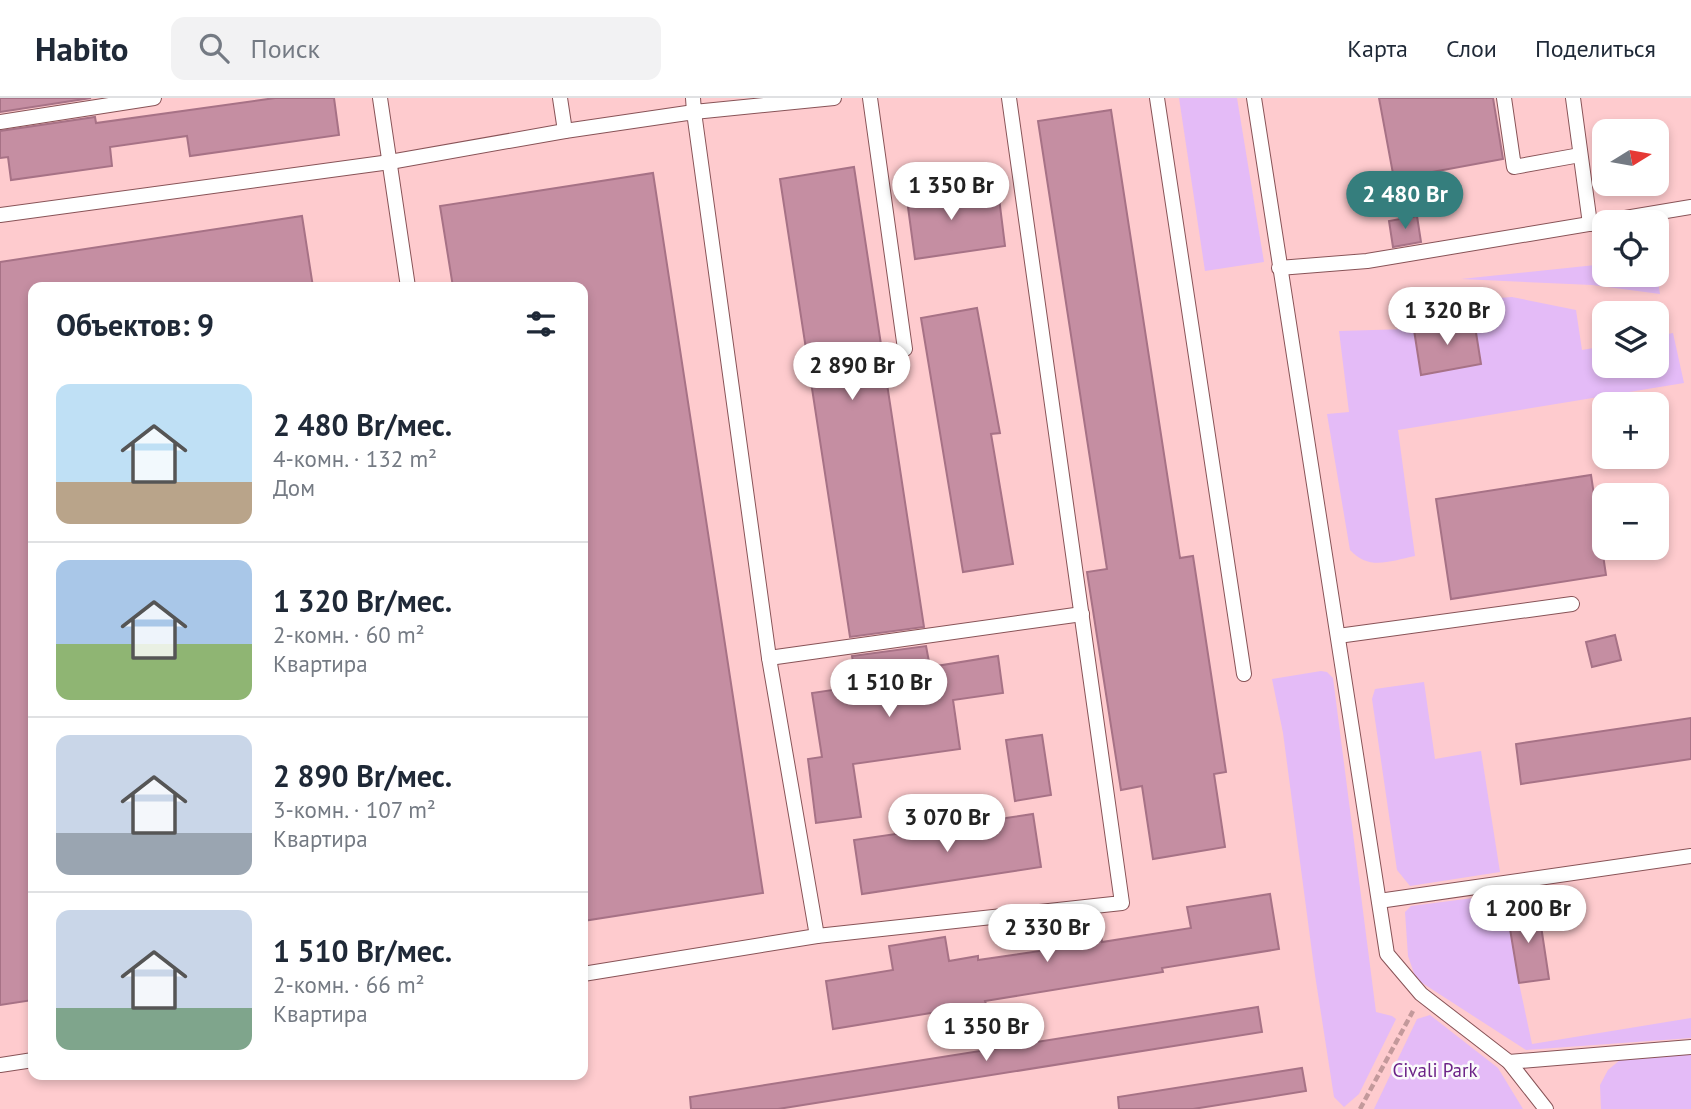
<!DOCTYPE html>
<html lang="ru">
<meta charset="utf-8">
<style>
:root{--surface:#fff;--page:#f2f2f3;--text:#1f2937;--muted:#747a83;--line:#e0e1e3;--accent:#357e7d}
body{margin:0;font-family:"PT Sans",sans-serif;background:var(--page);color:var(--text);height:100vh;display:flex;flex-direction:column;font-size:26px;white-space:nowrap}
*{box-sizing:border-box;margin:0}
p{font-size:23px;color:var(--muted)}
.icon{flex:none;width:38px;height:38px;fill:none;stroke:currentColor;stroke-width:2;stroke-linecap:round;stroke-linejoin:round}
.map{position:relative;flex:1;overflow:hidden}
.panel{position:absolute;left:28px;top:184px;width:560px;height:798px;display:flex;flex-direction:column;background:var(--surface);border-radius:14px;box-shadow:0 4px 10px #0003}
.panel>*{flex:none}
.needle{width:46px;rotate:79deg}
.tools{position:absolute;left:1592px;top:21px;display:grid;gap:14px}
.tools a{display:grid;place-items:center;width:77px;height:77px;border-radius:14px;background:var(--surface);box-shadow:0 4px 10px #0003;font-size:35px}
.price{position:absolute;translate:-50% -60px;padding:0 16px;border-radius:24px;background:#fff;color:#222;font-size:23px;line-height:46px;filter:drop-shadow(0 2px 4px #0008)}
.price::after{content:'';position:absolute;left:50%;top:42px;width:21px;height:16px;margin-left:-10px;background:inherit;clip-path:polygon(0 0,100% 0,50% 100%)}
.price.active{background:var(--accent);color:#fff}
ul{padding:0;list-style:none}
li{display:flex;align-items:center;gap:21px;height:175px;padding:0 28px}
li+li{border-top:2px solid var(--line)}
li span{display:grid;place-items:center;flex:none;width:196px;height:140px;border-radius:14px;color:#555}
li>.icon{margin-inline-start:auto}
span .icon{width:84px;height:84px;fill:#fffc;stroke-width:1}
li b{font-size:30px}
h2{display:flex;justify-content:space-between;align-items:center;height:84px;padding:0 28px;font-size:30px}
header{display:flex;align-items:center;gap:42px;box-sizing:border-box;height:98px;padding:0 35px;background:var(--surface);border-bottom:2px solid var(--line)}
header strong{font-size:33px}
nav{display:flex;gap:38px;margin-inline-start:auto;font-size:24px}
.search{width:490px;height:63px;background:var(--page);display:flex;align-items:center;gap:18px;box-sizing:border-box;padding:0 24px;border-radius:14px;color:var(--muted);font-size:26px}
.map>svg:first-child{display:block}
.green{fill:#e4bbf7}
.building{fill:#c58ea2;stroke:#a77286;stroke-width:2}
.lines{fill:none;stroke-linecap:round;stroke-linejoin:round}
.lane-casing{stroke:#885357;stroke-width:16}
.path{stroke:#c3999b;stroke-width:4.5;stroke-dasharray:7 3.5;stroke-linecap:butt}
.lane{stroke:#fff;stroke-width:14}
.labels{text-anchor:middle;dominant-baseline:central;stroke-width:5;stroke-linejoin:round;paint-order:stroke}
.park-label{font-size:19px;fill:#6c2387;stroke:#fbfbfb}
</style>
<header>
<strong>Habito</strong>
<div class="search"><svg class="icon" aria-label="search" viewBox="0 0 24 24"><circle cx="10" cy="10" r="6"/><path d="M15 15l6 6"/></svg>Поиск</div>
<nav><a>Карта</a><a>Слои</a><a>Поделиться</a></nav>
</header>
<div class="map">
<svg width="1691" height="1011" viewBox="0 0 1691 1011">
<rect width="100%" height="100%" fill="#fecbce"/>
<g class="green">
<polygon points="1179,0 1237,0 1264,164 1205,173"/>
<polygon points="1605,166 1605,177 1657,177 1660,196 1592,187 1461,181"/>
<path d="M 1512,199 L 1576,212 L 1582,252 L 1605,248 L 1605,268 L 1657,268 L 1657,238 L 1673,235 L 1684,285 L 1398,332 L 1415,458 C 1390,463 1369,473 1350,452 L 1327,316 L 1349,314 L 1339,233 L 1407,231 L 1404,207 Z"/>
<polygon points="1321,573 1327,574 1333,580 1376,914 1392,918 1396,921 1359,996 1344,1009 1334,999 1315,877 1283,635 1272,581"/>
<polygon points="1424,584 1435,661 1481,653 1500,774 1410,788 1397,772 1372,601 1375,591"/>
<polygon points="1504,796 1519,885 1532,946 1691,920 1691,940 1526,952 1416,881 1408,858 1405,814 1411,808"/>
<polygon points="1430,917 1498,970 1523,1011 1374,1011 1417,921"/>
<polygon points="1691,954 1691,1011 1601,1011 1600,987 1608,972 1620,962"/>
</g>
<g class="building">
<polygon points="0,0 91,0 0,14"/>
<polygon points="275,0 334,0 339,37 190,58 187,38 110,49 112,68 11,82 8,59 0,60 0,33 95,19 96,25"/>
<polygon points="1379,0 1493,0 1503,61 1394,81"/>
<polygon points="1111,12 1180,460 1193,458 1226,674 1214,676 1225,749 1153,761 1142,688 1121,692 1087,474 1107,471 1038,23"/>
<polygon points="854,69 924,529 850,539 780,81"/>
<polygon points="653,75 763,795 583,823 583,189 453,189 440,108"/>
<polygon points="946,81 949,107 999,100 1005,148 915,161 905,87"/>
<polygon points="302,118 313,189 33,189 33,902 0,907 0,164"/>
<polygon points="1417,118 1421,144 1393,149 1389,123"/>
<polygon points="977,210 1000,335 991,336 1013,466 963,474 921,220"/>
<polygon points="1474,222 1481,266 1421,277 1414,232"/>
<polygon points="1591,377 1606,477 1451,501 1436,401"/>
<polygon points="1615,537 1621,562 1592,569 1586,544"/>
<polygon points="926,548 930,569 998,558 1003,595 953,602 960,651 853,666 861,719 816,725 808,661 822,659 812,595 853,589 852,581 856,580 852,558"/>
<polygon points="1691,620 1691,661 1521,686 1516,646"/>
<polygon points="1042,637 1051,697 1015,703 1006,642"/>
<polygon points="1033,716 1041,769 862,796 854,742"/>
<polygon points="1270,796 1279,851 1162,870 1163,874 985,903 986,906 833,931 826,883 893,872 889,848 945,839 949,863 978,858 978,862 1040,853 1036,831 1098,821 1102,844 1191,830 1187,809"/>
<polygon points="1538,808 1549,881 1519,885 1507,813"/>
<polygon points="1258,909 1262,934 778,1011 691,1011 690,999"/>
<polygon points="1302,970 1306,993 1193,1011 1119,1011 1118,999"/>
</g>
<g class="lines">
<g class="lane-casing">
<g id="lane">
<polyline points="380,0 408,189"/>
<polyline points="560,0 565,33"/>
<polyline points="693,0 694,14 834,0"/>
<polyline points="870,0 905,251"/>
<polyline points="1157,0 1244,576"/>
<polyline points="1254,0 1387,856 1421,896 1509,964 1546,1011"/>
<polyline points="1504,0 1514,69 1580,57"/>
<polyline points="1573,0 1590,126"/>
<polyline points="0,24 154,0"/>
<polyline points="0,117 390,64 565,33 694,14 769,560 817,838"/>
<polyline points="1279,170 1367,163 1691,109"/>
<polyline points="1338,538 1572,506"/>
<polyline points="769,560 1082,516"/>
<polyline points="1379,803 1691,758"/>
<polyline points="583,876 817,838 1122,805 1009,0"/>
<polyline points="1509,964 1691,949"/>
<polyline points="0,967 33,962"/>
</g>
</g>
<polyline class="path" points="1360,1011 1413,913"/>
<use href="#lane" class="lane"/>
</g>
<g class="labels">
<g class="park-label">
<text x="1435" y="972">Civali Park</text>
</g>
</g>
</svg>
<div class="tools">
<a><svg class="needle" viewBox="-14 -14 28 28"><path d="M0-13l5 13h-10z" fill="#e53935"/><path d="M0 13l5-13h-10z" fill="#747a83"/></svg></a>
<a><svg class="icon" aria-label="locate" viewBox="0 0 24 24"><circle cx="12" cy="12" r="6"/><path d="M12 2v4M12 18v4M2 12h4M18 12h4"/></svg></a>
<a><svg class="icon" aria-label="layers" viewBox="0 0 24 24"><path d="M12 4l9 5-9 5-9-5zM3 14l9 5 9-5"/></svg></a>
<a>+</a>
<a>−</a>
</div>
<b class="price" style="left:951px;top:124px">1 350 Br</b>
<b class="price active" style="left:1405px;top:133px">2 480 Br</b>
<b class="price" style="left:1447px;top:249px">1 320 Br</b>
<b class="price" style="left:852px;top:304px">2 890 Br</b>
<b class="price" style="left:889px;top:621px">1 510 Br</b>
<b class="price" style="left:947px;top:756px">3 070 Br</b>
<b class="price" style="left:1528px;top:847px">1 200 Br</b>
<b class="price" style="left:1047px;top:866px">2 330 Br</b>
<b class="price" style="left:986px;top:965px">1 350 Br</b>
<section class="panel">
<h2>Объектов: 9<svg class="icon" aria-label="filters" viewBox="0 0 24 24"><path d="M4 7h16M4 17h16"/><circle cx="9" cy="7" r="2"/><circle cx="15" cy="17" r="2"/></svg></h2>
<ul>
<li><span style="background:linear-gradient(#bfe0f5 70%,#b9a48a 0)"><svg class="icon" aria-label="home" viewBox="0 0 24 24"><path d="M3 11l9-7 9 7M6 9v11h12V9"/></svg></span><div><b>2 480 Br/мес.</b><p>4-комн. · 132 m²</p><p>Дом</p></div></li>
<li><span style="background:linear-gradient(#a9c7e8 60%,#8fb573 0)"><svg class="icon" aria-label="home" viewBox="0 0 24 24"><path d="M3 11l9-7 9 7M6 9v11h12V9"/></svg></span><div><b>1 320 Br/мес.</b><p>2-комн. · 60 m²</p><p>Квартира</p></div></li>
<li><span style="background:linear-gradient(#c9d6e8 70%,#9aa5b1 0)"><svg class="icon" aria-label="home" viewBox="0 0 24 24"><path d="M3 11l9-7 9 7M6 9v11h12V9"/></svg></span><div><b>2 890 Br/мес.</b><p>3-комн. · 107 m²</p><p>Квартира</p></div></li>
<li><span style="background:linear-gradient(#c9d6e8 70%,#7fa58c 0)"><svg class="icon" aria-label="home" viewBox="0 0 24 24"><path d="M3 11l9-7 9 7M6 9v11h12V9"/></svg></span><div><b>1 510 Br/мес.</b><p>2-комн. · 66 m²</p><p>Квартира</p></div></li>
</ul>
</section>
</div>
